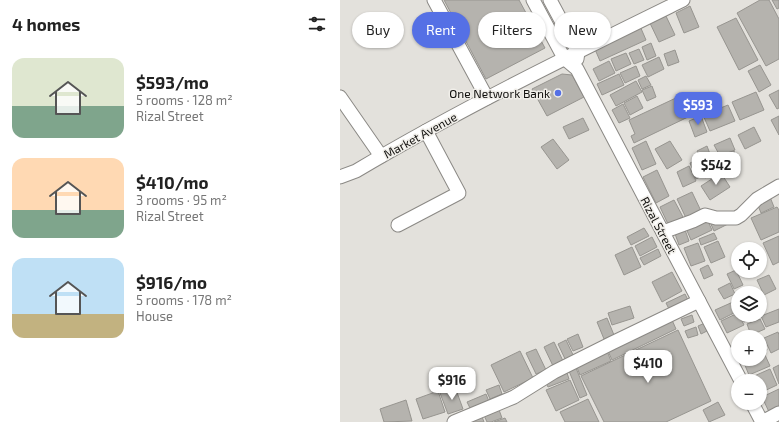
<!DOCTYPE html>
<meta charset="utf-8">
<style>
:root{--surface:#fff;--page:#f2f2f2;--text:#222;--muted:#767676;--accent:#5570e5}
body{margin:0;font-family:"Exo 2",sans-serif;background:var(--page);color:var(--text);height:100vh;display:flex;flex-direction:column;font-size:15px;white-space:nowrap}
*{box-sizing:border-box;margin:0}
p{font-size:13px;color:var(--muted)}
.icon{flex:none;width:22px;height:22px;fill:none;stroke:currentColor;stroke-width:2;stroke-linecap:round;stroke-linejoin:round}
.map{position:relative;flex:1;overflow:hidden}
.sheet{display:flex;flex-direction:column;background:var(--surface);width:340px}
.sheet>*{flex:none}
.banner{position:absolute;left:12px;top:12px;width:367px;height:36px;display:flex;gap:8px}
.tools{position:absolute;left:391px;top:242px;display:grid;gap:8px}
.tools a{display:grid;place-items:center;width:36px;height:36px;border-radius:50%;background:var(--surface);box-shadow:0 1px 3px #0004;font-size:20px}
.price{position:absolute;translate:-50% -34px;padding:0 9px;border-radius:8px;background:#fff;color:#222;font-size:13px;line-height:26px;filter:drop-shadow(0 1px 2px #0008)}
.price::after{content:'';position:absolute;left:50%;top:24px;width:12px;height:9px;margin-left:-6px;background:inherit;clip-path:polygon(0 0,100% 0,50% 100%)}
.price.active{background:var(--accent);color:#fff}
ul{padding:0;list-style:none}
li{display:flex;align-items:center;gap:12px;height:100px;padding:0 12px}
li span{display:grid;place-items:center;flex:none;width:112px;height:80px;border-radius:12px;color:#555}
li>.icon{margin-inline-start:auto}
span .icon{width:48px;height:48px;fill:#fffc;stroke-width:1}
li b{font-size:17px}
h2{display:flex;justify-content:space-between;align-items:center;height:48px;padding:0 12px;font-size:17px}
.chip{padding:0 14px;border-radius:18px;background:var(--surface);box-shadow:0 1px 3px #0004;font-size:14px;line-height:36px}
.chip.active{background:var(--accent);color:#fff}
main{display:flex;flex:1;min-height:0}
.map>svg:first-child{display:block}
.building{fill:#b5b3ae;stroke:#979590}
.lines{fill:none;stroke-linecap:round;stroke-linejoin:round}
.minor-casing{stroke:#8b8985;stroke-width:15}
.minor{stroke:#fff;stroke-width:13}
.poi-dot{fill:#5570e5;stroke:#f0eee9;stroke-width:1.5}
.labels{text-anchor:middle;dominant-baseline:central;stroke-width:3;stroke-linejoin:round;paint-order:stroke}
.poi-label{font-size:12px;fill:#100f0d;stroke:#f0eee9;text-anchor:end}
.street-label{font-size:12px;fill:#100f0d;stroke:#f0eee9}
</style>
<main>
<section class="sheet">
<h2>4 homes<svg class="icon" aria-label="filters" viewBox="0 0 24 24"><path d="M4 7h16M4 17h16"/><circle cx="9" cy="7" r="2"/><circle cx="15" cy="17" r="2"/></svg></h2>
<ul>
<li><span style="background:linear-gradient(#dfe7d0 60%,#7fa58c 0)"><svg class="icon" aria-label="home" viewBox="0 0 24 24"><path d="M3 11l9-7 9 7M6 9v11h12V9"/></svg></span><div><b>$593/mo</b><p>5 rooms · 128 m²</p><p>Rizal Street</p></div></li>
<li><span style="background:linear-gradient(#ffd9b3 65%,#7fa58c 0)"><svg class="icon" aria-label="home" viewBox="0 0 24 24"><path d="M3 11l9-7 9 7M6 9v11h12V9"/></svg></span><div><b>$410/mo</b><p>3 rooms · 95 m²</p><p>Rizal Street</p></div></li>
<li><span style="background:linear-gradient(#bfe0f5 70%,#c2b280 0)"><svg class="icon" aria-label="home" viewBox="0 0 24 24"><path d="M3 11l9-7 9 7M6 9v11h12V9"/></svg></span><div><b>$916/mo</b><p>5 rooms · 178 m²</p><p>House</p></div></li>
</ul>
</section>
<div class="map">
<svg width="439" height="422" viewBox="0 0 439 422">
<rect width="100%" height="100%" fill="#e3e1dc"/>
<g class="building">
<polygon points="104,0 179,0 205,48 146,79"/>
<polygon points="420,0 429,0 439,19 439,59 426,66 397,13"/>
<polygon points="432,0 439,0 439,8 437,9"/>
<polygon points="350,6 359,27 344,33 336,13"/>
<polygon points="325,14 335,35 319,42 309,21"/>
<polygon points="396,18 418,60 399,70 377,27"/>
<polygon points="300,26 306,40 260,61 254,47"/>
<polygon points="311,43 316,56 307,60 302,47"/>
<polygon points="299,49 304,60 294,64 289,53"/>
<polygon points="335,50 339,62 328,66 324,54"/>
<polygon points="286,53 291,64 276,71 271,59"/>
<polygon points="319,57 324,69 308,77 302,65"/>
<polygon points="269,61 275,73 259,81 253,69"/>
<polygon points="420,65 431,85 419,92 408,71"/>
<polygon points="296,66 300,76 285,83 280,73"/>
<polygon points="222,74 232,75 244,97 207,116 192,89"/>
<polygon points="279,74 284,85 262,95 257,84"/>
<polygon points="306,76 311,85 302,89 298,80"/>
<polygon points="296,81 302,92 276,106 270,95"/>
<polygon points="312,86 316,97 307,101 302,90"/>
<polygon points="439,90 439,108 437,109 429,95"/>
<polygon points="416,92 424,110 400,120 392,102"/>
<polygon points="297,96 303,108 290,115 284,103"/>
<polygon points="338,97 348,117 294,143 291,136 295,134 289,120"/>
<polygon points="283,104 290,118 279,123 272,110"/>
<polygon points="388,105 395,121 370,131 363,115"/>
<polygon points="361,116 367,132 355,137 349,121"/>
<polygon points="439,116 439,135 431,120"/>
<polygon points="243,118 249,130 229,139 223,127"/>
<polygon points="414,127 421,141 405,149 398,135"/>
<polygon points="390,138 395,150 380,156 374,145"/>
<polygon points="213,139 229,160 217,169 201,147"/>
<polygon points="306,141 316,164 302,170 292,148"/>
<polygon points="330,141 342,160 327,169 315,149"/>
<polygon points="367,146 370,154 360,159 357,151"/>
<polygon points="394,151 398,160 385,166 380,158"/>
<polygon points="377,154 380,163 369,167 366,158"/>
<polygon points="362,158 364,163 352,168 350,163"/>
<polygon points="366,163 371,174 365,178 359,166"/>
<polygon points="382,163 386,171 374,176 370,169"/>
<polygon points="349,166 356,181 343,187 337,172"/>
<polygon points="358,167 362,176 356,179 352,170"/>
<polygon points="317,170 329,196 316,203 303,177"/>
<polygon points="381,173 390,187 370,200 361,186"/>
<polygon points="352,192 361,211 346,218 337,199"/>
<polygon points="430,197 434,207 421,213 417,203"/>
<polygon points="334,200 343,217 328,224 320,207"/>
<polygon points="437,207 439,210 439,232 421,240 411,218"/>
<polygon points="366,217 372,230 351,240 345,226"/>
<polygon points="369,220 388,224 374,231"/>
<polygon points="344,227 349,241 339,245 334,231"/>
<polygon points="304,228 309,236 291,245 287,237"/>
<polygon points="374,233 377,239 361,245 359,239"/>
<polygon points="439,236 439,262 433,265 423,243"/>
<polygon points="312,237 317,247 300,256 295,246"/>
<polygon points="378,241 385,257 371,263 364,247"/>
<polygon points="358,243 365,261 351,266 344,248"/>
<polygon points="292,247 301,267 284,275 275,255"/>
<polygon points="318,249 321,256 304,265 300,258"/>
<polygon points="368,265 373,275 364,279 360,269"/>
<polygon points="396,270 403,285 394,289 387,274"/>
<polygon points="332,272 342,291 322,302 312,282"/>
<polygon points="429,275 436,289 424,295 417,280"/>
<polygon points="390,283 395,294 384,299 378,289"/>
<polygon points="345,294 350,304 331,313 326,303"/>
<polygon points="393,302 398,311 380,320 375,310"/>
<polygon points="290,306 294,318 272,325 268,313"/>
<polygon points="439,309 439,322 426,327 421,316"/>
<polygon points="398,313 398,315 399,315 404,325 387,333 381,321"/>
<polygon points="352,315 354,322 344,326 341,319"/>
<polygon points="401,315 419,315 404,322"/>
<polygon points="267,318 274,335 264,339 257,322"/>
<polygon points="420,319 425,329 411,335 407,324"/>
<polygon points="332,320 336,329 272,360 268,351"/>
<polygon points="365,323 369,330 361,334 358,326"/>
<polygon points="356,327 358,335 348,338 345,331"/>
<polygon points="338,330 371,401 326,422 264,422 241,376"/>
<polygon points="438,332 439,335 439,349 431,353 424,338"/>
<polygon points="238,334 243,347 233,351 227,339"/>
<polygon points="421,336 427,350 420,353 420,337 417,337"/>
<polygon points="226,340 234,357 226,361 218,344"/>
<polygon points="214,342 224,363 214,368 204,347"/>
<polygon points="196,349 206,370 196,374 186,353"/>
<polygon points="180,351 193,378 164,392 151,365"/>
<polygon points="267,351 271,361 240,375 236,365"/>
<polygon points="425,355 430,366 409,375 404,363 414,359 420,359 420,357"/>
<polygon points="439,365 439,384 433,368"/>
<polygon points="236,368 247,395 240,398 229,371"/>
<polygon points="430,369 437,385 420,393 420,381 414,381 412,377"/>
<polygon points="227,373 229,379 208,387 205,381"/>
<polygon points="230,380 239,400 216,411 206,390"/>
<polygon points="159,385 162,394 150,399 146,390"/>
<polygon points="115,387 123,409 108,414 100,393"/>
<polygon points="439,389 439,410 430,414 422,397"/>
<polygon points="98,391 105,412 83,419 76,399"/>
<polygon points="146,394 150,404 132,412 127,402"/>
<polygon points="248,399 259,422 225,422 220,412"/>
<polygon points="66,400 72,421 44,422 40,409"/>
<polygon points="378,402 385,415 369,422 363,410"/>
<polygon points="158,407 162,418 151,422 147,422 143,413"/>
<polygon points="141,414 144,422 132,422 131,418"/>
<polygon points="165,418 167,422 154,422"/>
</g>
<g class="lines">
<g class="minor-casing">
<g id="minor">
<polyline points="94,0 147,98"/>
<polyline points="193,0 224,58 237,69 401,381"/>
<polyline points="210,0 238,52 237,59"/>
<polyline points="0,97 41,156"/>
<path d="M 0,177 L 16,171 C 122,108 233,54 343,0"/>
<polyline points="58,225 119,193 86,131"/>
<polyline points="323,232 353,221 365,215 376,218 396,218 401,215 417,199 439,186"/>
<polyline points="412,403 422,422"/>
<polyline points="114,422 174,397 214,372 272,343 359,301"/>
<polyline points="422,422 439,413"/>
</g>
</g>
<use href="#minor" class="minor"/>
</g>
<circle class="poi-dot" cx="218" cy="93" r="4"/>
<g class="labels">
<g class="poi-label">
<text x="210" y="93">One Network Bank</text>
</g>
<g class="street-label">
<text transform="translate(80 135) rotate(-29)">Market Avenue</text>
<text transform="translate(319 225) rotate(62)">Rizal Street</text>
</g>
</g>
</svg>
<div class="tools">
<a><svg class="icon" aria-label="locate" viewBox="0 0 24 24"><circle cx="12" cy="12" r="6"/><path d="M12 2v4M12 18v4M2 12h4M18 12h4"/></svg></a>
<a><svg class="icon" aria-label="layers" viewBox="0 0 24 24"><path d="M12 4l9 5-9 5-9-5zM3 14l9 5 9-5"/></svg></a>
<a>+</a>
<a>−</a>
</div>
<b class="price active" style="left:358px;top:126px">$593</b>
<b class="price" style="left:376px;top:186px">$542</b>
<b class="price" style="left:308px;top:384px">$410</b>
<b class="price" style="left:112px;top:401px">$916</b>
<div class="banner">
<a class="chip">Buy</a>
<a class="chip active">Rent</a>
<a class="chip">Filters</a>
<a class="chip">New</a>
</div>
</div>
</main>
